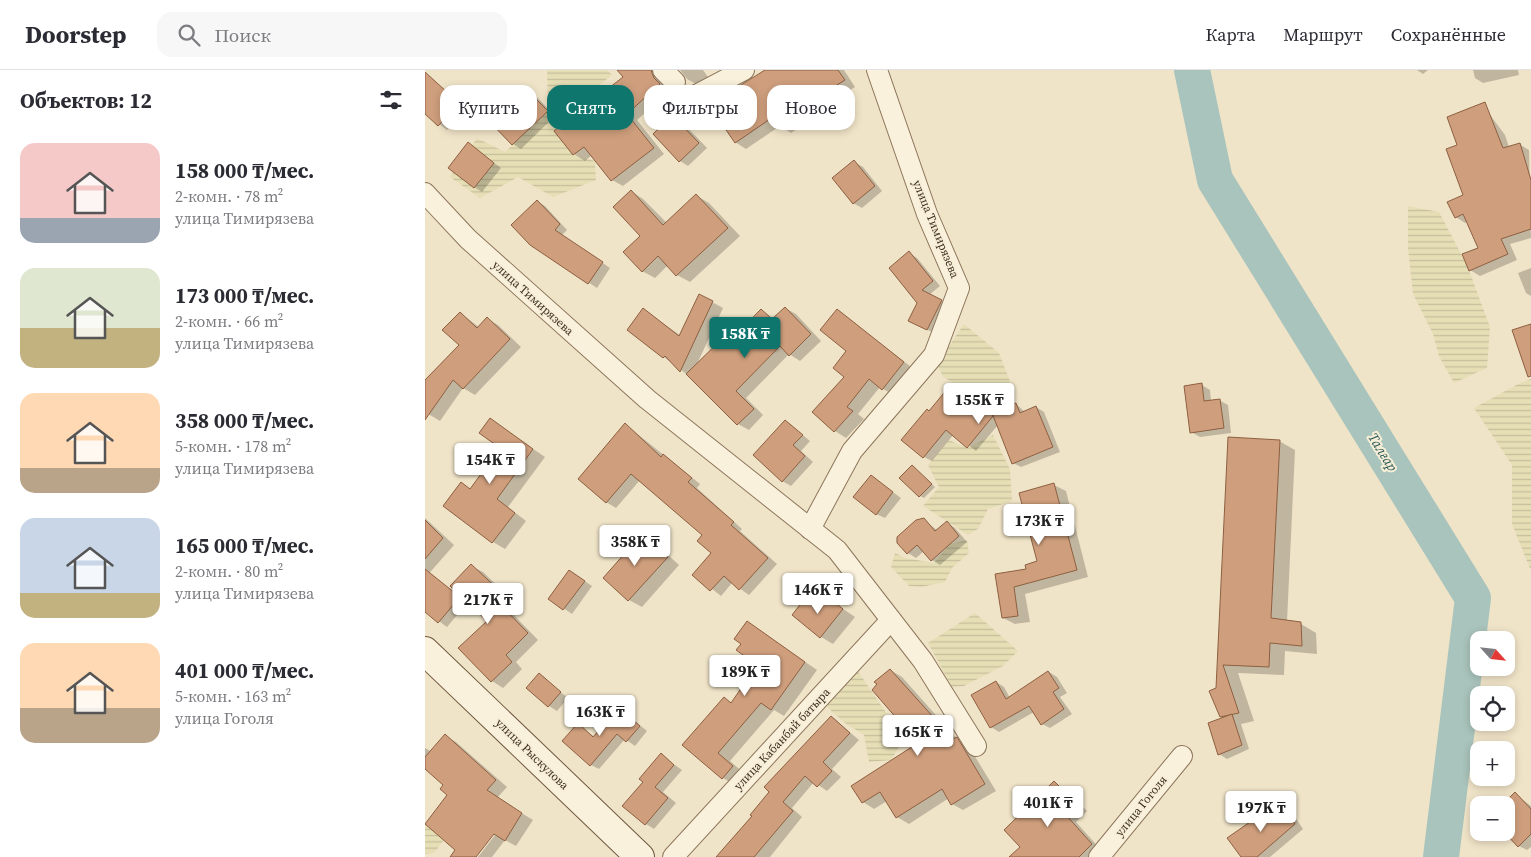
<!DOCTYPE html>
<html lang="ru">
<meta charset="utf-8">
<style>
:root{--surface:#fff;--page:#f7f7f7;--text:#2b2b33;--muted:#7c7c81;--line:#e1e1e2;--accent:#0f766e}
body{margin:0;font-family:"Source Serif 4",serif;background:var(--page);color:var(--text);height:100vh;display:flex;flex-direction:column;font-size:19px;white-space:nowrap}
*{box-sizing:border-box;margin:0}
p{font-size:16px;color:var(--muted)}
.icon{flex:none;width:28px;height:28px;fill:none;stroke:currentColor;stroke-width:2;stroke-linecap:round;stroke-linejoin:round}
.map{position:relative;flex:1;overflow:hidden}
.details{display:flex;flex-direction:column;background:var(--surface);width:425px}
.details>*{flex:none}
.hud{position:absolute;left:15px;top:15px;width:475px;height:45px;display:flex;gap:10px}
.needle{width:32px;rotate:117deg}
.controls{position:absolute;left:1045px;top:561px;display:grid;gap:10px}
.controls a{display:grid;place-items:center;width:45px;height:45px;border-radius:10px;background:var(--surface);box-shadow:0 2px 8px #0003;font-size:25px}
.price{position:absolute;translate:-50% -42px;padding:0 11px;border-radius:5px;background:#fff;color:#222;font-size:16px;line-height:32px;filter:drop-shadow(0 1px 2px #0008)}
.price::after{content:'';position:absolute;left:50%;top:30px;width:15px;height:11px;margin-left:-8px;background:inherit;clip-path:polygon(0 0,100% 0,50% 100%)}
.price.selected{background:var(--accent);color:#fff}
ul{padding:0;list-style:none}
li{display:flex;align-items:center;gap:15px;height:125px;padding:0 20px}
li span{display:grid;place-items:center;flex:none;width:140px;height:100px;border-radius:15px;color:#555}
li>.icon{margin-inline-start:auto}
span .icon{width:60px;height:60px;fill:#fffc;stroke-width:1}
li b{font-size:21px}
h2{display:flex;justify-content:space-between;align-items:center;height:60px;padding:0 20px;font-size:21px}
.pill{padding:0 18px;border-radius:15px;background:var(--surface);box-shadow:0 2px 8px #0003;font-size:18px;line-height:45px}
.pill.selected{background:var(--accent);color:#fff}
header{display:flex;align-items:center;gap:30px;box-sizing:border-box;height:70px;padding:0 25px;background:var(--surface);border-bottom:1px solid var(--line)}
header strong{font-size:24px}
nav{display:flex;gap:28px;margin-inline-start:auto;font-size:18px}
.search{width:350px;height:45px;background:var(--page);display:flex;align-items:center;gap:12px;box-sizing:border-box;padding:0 18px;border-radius:15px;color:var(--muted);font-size:19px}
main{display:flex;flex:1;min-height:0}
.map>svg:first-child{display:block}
.farmland{fill:url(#farmland-rules)}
.shadow{fill:#0003}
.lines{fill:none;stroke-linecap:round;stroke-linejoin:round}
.river{stroke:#a9c4bc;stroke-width:36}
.building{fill:#cf9f7d;stroke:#8d5f41}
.street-casing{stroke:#8d765c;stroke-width:22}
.secondary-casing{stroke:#6f573f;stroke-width:30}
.street{stroke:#faf1dc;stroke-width:20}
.secondary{stroke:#faf1dc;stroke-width:28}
.labels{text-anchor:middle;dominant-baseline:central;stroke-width:4;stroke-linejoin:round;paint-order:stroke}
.street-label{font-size:12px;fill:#3d2e20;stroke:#f7eed8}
.water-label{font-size:14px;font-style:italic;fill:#2f5d5a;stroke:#f7eed8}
</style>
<header>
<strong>Doorstep</strong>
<div class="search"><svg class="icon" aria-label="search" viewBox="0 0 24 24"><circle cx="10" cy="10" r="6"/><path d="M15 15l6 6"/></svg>Поиск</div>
<nav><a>Карта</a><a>Маршрут</a><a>Сохранённые</a></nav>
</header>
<main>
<section class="details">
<h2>Объектов: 12<svg class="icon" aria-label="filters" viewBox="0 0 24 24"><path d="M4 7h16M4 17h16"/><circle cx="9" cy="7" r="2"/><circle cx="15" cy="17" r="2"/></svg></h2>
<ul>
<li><span style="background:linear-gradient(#f6c9c9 75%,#9aa5b1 0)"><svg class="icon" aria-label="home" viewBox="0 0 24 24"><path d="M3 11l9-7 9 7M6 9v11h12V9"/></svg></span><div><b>158 000 ₸/мес.</b><p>2-комн. · 78 m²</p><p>улица Тимирязева</p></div></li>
<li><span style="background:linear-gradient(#dfe7d0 60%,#c2b280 0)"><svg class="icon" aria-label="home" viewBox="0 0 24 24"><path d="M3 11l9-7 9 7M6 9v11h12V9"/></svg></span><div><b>173 000 ₸/мес.</b><p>2-комн. · 66 m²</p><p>улица Тимирязева</p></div></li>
<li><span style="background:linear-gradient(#ffd9b3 75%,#b9a48a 0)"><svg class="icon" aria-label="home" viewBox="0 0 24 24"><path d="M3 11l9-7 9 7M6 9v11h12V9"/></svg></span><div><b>358 000 ₸/мес.</b><p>5-комн. · 178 m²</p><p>улица Тимирязева</p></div></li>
<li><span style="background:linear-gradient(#c9d6e8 75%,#c2b280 0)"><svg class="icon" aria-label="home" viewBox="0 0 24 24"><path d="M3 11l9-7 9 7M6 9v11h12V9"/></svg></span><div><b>165 000 ₸/мес.</b><p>2-комн. · 80 m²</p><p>улица Тимирязева</p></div></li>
<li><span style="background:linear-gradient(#ffd9b3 65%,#b9a48a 0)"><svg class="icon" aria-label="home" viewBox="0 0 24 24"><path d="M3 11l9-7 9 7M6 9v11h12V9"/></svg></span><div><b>401 000 ₸/мес.</b><p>5-комн. · 163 m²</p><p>улица Гоголя</p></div></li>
</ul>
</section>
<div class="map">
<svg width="1106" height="787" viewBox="0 0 1106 787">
<defs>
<pattern id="farmland-rules" width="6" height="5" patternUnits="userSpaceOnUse" patternTransform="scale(1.25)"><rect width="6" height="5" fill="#e6deb5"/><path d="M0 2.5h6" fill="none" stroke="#c6bf9b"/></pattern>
</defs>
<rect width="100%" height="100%" fill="#f0e4c8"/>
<g class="farmland">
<polygon points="122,0 182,0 187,5 147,37 133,66 148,85 170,91 171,110 128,127 93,107 55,128 25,107 52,68 80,82 123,41"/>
<polygon points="983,136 1014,142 1042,195 1065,257 1062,298 1029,313 1014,286 1008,264 988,224 983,178"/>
<polygon points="539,254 574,283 590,324 576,328 558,318 537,317 518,307 512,294"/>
<polygon points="1106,309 1106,501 1087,454 1087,395 1049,338 1095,313"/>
<polygon points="568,365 585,399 587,431 563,439 553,459 543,465 498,436 514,417 503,395 524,370 542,378"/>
<polygon points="542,470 544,483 527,498 520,512 496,517 484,516 466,497 470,483 480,488 509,493 525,474"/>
<polygon points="550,543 593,581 578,596 539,616 527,617 503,573"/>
<polygon points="430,597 479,669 466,690 444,692 439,665 420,653 400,635"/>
<polygon points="0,754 19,770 9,783 0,784"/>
</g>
<g class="shadow">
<polygon points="201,0 240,0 237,10 245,21 212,50 239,84 198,116 187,110 167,85 160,91 149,84 131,62 200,7"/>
<polygon points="255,0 278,0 283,7 273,15 262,9"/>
<polygon points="339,0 419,0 430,17 406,32 409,36 366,63 355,56 321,79 310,72 325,12"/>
<polygon points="992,0 1003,0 998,4"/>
<polygon points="1048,0 1093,0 1094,5 1058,13 1050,8"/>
<polygon points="3,6 42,39 22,60 0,43 0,10"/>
<polygon points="100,18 108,23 130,46 96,79 88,74 66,51"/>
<polygon points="1063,42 1080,65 1084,77 1094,74 1104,80 1106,168 1085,174 1092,190 1055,206 1045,200 1054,178 1043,151 1040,153 1031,147 1040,125 1034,75"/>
<polygon points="251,50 260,55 282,78 263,96 255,91 230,64"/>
<polygon points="44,74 76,98 57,122 49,117"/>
<polygon points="429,92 438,97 457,121 437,138 428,133"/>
<polygon points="206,121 218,129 242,153 272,126 284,133 315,166 265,212 252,205 243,195 230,208 217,201 217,166"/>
<polygon points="112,131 120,136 142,160 137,165 185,198 172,218 105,174"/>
<polygon points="484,183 492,188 515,216 504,225 524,236 511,264 493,255 494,233"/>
<polygon points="1106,198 1106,226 1101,223 1093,203"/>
<polygon points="287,232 298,238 272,294 305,262 312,266 336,240 349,249 360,238 371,244 396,271 375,291 364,284 321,328 338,345 324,360 313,354 264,306 203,260 219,240 256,266"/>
<polygon points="412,240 490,300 470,326 455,317 433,344 439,349 421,368 410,361 389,342 421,307 423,281"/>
<polygon points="35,243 54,257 62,249 73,255 96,277 50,325 38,318 15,351 0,342 0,310 35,275"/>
<polygon points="777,315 785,320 786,331 794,330 803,335 806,363 775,367 766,362"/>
<polygon points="558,319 566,324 572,342 591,334 600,342 611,337 619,342 635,382 596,397 588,393 573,355 551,381 529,364 507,391 499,387 505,342 523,320 535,327"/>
<polygon points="65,350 120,387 83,437 101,451 80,479 68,472 36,414 46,420 77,377"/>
<polygon points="361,351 385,371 376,381 388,392 366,416 357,411"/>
<polygon points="200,354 275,414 272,418 317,459 315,461 352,494 324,525 307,513 296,526 268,504 287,483 278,465 215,410 191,438 181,432"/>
<polygon points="804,369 854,371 870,380 862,552 876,554 891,563 892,584 860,581 859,605 813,603 829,651 816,654 824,679 802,689 794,684 800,648 796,646 793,619"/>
<polygon points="487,396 510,417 499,428 495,426"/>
<polygon points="446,406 476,428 460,448 451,444"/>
<polygon points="629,415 641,421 663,507 600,524 605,552 590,554 578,548 571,505 603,500 614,492"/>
<polygon points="0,448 29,475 0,508"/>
<polygon points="499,450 513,461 522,453 530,458 542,472 515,495 507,490 499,481 491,488 483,483 471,470 492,451"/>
<polygon points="217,466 230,473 254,495 217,537 204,530 179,508"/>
<polygon points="46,496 58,502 88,531 82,538 113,570 91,592 97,599 78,618 67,611 63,551 43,532 22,557 0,541 0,527 13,511 35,527"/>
<polygon points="152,506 167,516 147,544 124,528"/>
<polygon points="402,528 430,547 408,574 396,567 381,529 393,535"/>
<polygon points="322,552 392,600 359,646 349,640 305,691 320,704 310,715 298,708 259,675 299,629 307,633 334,595 317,573"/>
<polygon points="465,600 477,607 533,670 543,675 571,721 538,740 527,734 524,728 484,754 472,747 462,731 449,739 438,732 495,674"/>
<polygon points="624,602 632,607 642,623 635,627 647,644 625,658 617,654 609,642 574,662 566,657 571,612 579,617 585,628"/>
<polygon points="114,605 143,628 132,641 124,636"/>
<polygon points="195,639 222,661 210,676 200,669 174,699 166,695 153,655 170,667"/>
<polygon points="407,647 434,670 407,699 416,707 402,721 389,712 367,738 377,747 345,787 305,787 329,746"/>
<polygon points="20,666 31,672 82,717 72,728 108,750 91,776 80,770 67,787 53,787 74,760 72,758 49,787 27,787 32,780 24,725 20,715 0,697 0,678 7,682"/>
<polygon points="236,685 257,700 238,722 251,733 229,759 221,754 219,711"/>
<polygon points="629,713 640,719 662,741 651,752 677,781 671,787 586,787 597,777"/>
<polygon points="1090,724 1106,736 1106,777 1102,780 1094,776 1081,735 1079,735"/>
<polygon points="857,735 865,740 878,759 845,787 818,787 836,746 840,749"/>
</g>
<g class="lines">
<polyline class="river" points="767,0 790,110 1048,528 1016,787"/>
</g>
<g class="building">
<polygon points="192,0 226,0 229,8 235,14 202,44 229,78 186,111 159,77 148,85 129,61 198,7"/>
<polygon points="340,0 413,0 420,10 396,25 399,30 354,58 348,47 310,73 284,35"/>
<polygon points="0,2 34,33 13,56 0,44"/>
<polygon points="99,17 123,41 87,75 64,51"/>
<polygon points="1060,32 1078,78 1095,73 1106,110 1106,159 1076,169 1083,184 1044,201 1037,184 1053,178 1038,144 1030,148 1022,132 1038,125 1021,79 1032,75 1022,47"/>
<polygon points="251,49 274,73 254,92 228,64 236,56"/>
<polygon points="43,72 69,93 49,118 23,98"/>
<polygon points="429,90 450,116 428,134 407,108"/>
<polygon points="206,120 238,155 271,124 303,158 251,206 233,186 217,202 198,182 215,166 188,137"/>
<polygon points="112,130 135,154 130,160 178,192 163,214 105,175 86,155"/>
<polygon points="484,181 508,211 497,220 517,230 502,260 483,251 492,233 464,198"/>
<polygon points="274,224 288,231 255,302 240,286 238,288 202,260 218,238 254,266"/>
<polygon points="360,237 386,264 364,286 355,276 311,321 329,339 312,355 261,304 305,261 310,266 336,239 347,249"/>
<polygon points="412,239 479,292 457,320 444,309 422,337 428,341 409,362 387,342 419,307 408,298 421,281 395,260"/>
<polygon points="35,242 52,258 62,247 85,269 38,319 28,310 0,350 0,310 34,275 17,260"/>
<polygon points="1106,254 1106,306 1103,307 1087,260"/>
<polygon points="777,313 779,331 795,329 799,358 765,363 759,316"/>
<polygon points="523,318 533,327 558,318 567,342 591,333 595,343 611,336 628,377 587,394 567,343 568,346 542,378 521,360 498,388 476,370 502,339 504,341"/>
<polygon points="65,348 108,379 72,429 90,443 67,473 18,436 36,412 45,419 75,378 54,363"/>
<polygon points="360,350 378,365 368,375 380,386 357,412 328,385"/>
<polygon points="200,353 236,387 238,384 267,408 263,412 309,452 306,455 343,488 314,520 299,506 285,521 267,505 286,483 272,471 277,465 206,404 181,433 153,409"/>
<polygon points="803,367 855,370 846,548 876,552 877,576 845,573 844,597 798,595 814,643 795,647 784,621 791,618"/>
<polygon points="487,395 507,414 494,427 474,408"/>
<polygon points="446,405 468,422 451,445 428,427"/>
<polygon points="629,413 652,500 589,517 593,546 577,548 570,504 601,499 600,495 612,491 594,423"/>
<polygon points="499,448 510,461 522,451 534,466 506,491 492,475 482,484 472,473 472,467 491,450"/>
<polygon points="0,450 18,468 0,489"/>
<polygon points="217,464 243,487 203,531 178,508"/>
<polygon points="46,494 78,524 71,530 103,563 81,585 87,592 66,612 33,578 62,551 25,516"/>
<polygon points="0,499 35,527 13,553 0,542"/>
<polygon points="144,500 160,511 138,540 123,529"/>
<polygon points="402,526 418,539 395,568 367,545 381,527 390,536"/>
<polygon points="322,551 380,592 346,640 336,633 293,683 308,696 297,709 257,675 299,627 306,633 332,595 311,580 316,574 309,569"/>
<polygon points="465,599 528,669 532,667 560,714 526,735 517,719 471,748 455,722 437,733 426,716 493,673 447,620 452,614 449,612"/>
<polygon points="623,601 634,618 628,622 639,639 616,655 604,636 565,658 546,625 571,611 581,629"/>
<polygon points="114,603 136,622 123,637 101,618"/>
<polygon points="194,638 215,656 201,672 192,664 165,696 137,671 153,653 168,667"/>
<polygon points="807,644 817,675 793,685 783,653"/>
<polygon points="406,646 425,663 398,692 407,701 392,717 380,706 358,732 368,741 329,787 291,787 327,746 325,745 344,722 339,717"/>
<polygon points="20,664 71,710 62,720 97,743 80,771 69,764 51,787 25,787 30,780 0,754 22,725 15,719 18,715 0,699 0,687"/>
<polygon points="236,683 249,695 230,717 243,728 220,755 197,736 218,712 214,709"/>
<polygon points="629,711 652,734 641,745 667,774 654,787 584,787 595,777 579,760"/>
<polygon points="1090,722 1106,739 1106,764 1093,777 1079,762 1081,762 1081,735 1077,735"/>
<polygon points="857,734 870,754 832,787 816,787 802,768 835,745 838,748"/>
</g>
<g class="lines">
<g class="street-casing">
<g id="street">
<polyline points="238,0 250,12"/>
<polyline points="233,45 319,0"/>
<polyline points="0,123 43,169 222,329 412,480 498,591 551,676"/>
<polyline points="385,459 427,381 509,285 534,218 502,144 452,0"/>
<polyline points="248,787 466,550"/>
<polyline points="674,787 757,686"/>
</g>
</g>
<g class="secondary-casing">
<polyline id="secondary" points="0,581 215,787"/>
</g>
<use href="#street" class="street"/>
<use href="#secondary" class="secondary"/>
</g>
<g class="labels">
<g class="street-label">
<text transform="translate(511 159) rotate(68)">улица Тимирязева</text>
<text transform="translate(108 228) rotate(42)">улица Тимирязева</text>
<text transform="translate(357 669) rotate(-47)">улица Кабанбай батыра</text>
<text transform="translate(107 684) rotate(44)">улица Рыскулова</text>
<text transform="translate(716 736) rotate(-51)">улица Гоголя</text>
</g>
<g class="water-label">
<text transform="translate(958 382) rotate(58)">Талғар</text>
</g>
</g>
</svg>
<div class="controls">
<a><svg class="needle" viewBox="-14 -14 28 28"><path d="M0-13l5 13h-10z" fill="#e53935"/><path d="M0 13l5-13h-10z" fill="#7c7c81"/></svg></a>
<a><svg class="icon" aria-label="locate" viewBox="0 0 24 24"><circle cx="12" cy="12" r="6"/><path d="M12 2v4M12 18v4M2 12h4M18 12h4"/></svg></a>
<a>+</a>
<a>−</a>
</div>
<b class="price selected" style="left:320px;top:289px">158K ₸</b>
<b class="price" style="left:554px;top:355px">155K ₸</b>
<b class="price" style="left:65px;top:415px">154K ₸</b>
<b class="price" style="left:614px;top:476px">173K ₸</b>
<b class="price" style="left:210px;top:497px">358K ₸</b>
<b class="price" style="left:393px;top:545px">146K ₸</b>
<b class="price" style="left:63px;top:555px">217K ₸</b>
<b class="price" style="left:320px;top:627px">189K ₸</b>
<b class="price" style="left:175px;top:667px">163K ₸</b>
<b class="price" style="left:493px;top:687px">165K ₸</b>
<b class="price" style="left:623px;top:758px">401K ₸</b>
<b class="price" style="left:836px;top:763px">197K ₸</b>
<div class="hud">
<a class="pill">Купить</a>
<a class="pill selected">Снять</a>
<a class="pill">Фильтры</a>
<a class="pill">Новое</a>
</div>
</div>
</main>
